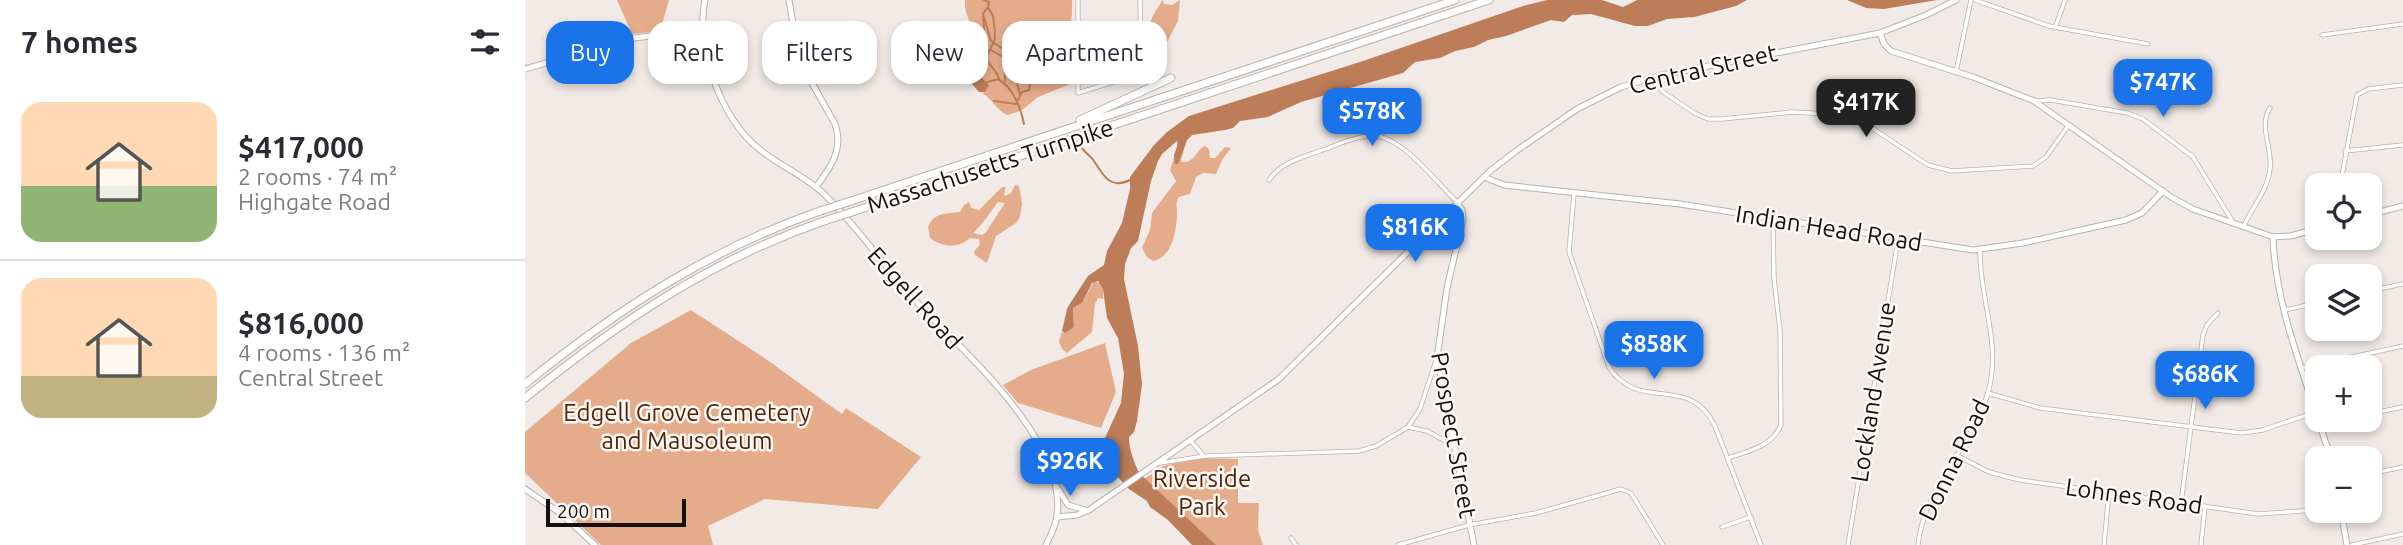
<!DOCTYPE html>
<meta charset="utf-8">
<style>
:root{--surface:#fff;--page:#f2f2f3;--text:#2b2b33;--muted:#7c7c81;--line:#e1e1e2;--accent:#1a73e8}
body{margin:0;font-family:Ubuntu,sans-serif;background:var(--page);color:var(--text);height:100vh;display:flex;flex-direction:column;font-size:26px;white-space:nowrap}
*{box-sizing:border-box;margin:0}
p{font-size:23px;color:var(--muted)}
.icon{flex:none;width:38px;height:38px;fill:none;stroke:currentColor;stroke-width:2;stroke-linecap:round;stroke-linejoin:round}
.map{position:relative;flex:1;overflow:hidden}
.panel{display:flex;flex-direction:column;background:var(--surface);width:525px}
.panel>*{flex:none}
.top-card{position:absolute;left:21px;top:21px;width:665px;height:63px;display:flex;gap:14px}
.buttons{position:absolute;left:1780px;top:173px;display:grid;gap:14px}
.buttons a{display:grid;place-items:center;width:77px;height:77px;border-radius:14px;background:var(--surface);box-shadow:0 4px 10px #0003;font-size:35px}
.scale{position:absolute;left:21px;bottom:18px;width:140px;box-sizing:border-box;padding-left:7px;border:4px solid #141210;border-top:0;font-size:19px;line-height:24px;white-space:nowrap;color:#141210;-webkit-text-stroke:5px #fef7f3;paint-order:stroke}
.price{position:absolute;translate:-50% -60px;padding:0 16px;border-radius:14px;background:var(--accent);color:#fff;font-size:23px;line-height:46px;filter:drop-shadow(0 2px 4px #0008)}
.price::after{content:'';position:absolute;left:50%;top:42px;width:21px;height:16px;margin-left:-10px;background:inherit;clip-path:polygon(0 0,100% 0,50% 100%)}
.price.active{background:#222;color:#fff}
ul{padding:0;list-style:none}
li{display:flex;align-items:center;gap:21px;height:175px;padding:0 21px}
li+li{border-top:2px solid var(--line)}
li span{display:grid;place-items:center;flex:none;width:196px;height:140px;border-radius:21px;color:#555}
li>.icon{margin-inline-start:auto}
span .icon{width:84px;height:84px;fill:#fffc;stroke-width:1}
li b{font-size:30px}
h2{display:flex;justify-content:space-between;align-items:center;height:84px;padding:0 21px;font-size:30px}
.tag{padding:0 24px;border-radius:21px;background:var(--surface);box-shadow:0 4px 10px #0003;font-size:24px;line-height:63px}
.tag.active{background:var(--accent);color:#fff}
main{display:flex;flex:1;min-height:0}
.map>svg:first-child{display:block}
.green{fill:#e5ac8b;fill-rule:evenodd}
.water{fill:#bc7d58}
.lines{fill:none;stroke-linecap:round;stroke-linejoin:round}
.stream{stroke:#bc7d58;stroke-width:2}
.street-casing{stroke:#b9b2ae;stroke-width:5}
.secondary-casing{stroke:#b9b2ae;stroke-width:7}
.highway-casing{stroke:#b9b2ae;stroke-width:9}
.street{stroke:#fff;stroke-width:3.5}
.secondary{stroke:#fff;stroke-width:5}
.highway{stroke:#fff;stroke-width:7}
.highway-bridge-casing{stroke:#b9b2ae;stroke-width:9;stroke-linecap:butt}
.highway-bridge{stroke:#fff;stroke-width:7}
.labels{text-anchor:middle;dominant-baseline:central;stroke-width:5;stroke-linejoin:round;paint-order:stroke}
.street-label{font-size:24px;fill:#141210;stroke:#fef7f3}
.park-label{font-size:24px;fill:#502609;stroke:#fef7f3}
</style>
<main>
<section class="panel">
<h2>7 homes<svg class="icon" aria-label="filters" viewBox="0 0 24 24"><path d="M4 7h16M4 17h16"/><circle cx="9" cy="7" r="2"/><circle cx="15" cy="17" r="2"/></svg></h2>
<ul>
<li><span style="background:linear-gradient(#ffd9b3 60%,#8fb573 0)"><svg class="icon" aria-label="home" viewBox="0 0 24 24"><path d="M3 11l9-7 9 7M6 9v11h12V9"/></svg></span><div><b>$417,000</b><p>2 rooms · 74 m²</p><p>Highgate Road</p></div></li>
<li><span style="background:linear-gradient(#ffd9b3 70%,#c2b280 0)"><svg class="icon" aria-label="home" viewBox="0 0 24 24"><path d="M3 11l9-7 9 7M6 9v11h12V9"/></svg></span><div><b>$816,000</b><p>4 rooms · 136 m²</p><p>Central Street</p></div></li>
</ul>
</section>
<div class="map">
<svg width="1878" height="545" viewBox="0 0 1878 545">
<rect width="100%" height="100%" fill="#f1eae6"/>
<g class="green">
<polygon points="92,0 144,0 135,31 107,34"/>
<path d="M 440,0 L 547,0 C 548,14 545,26 545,40 C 545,55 550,70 543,85 L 513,97 L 497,110 L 483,115 C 471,111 468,99 457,93 L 460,92 L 458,79 L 451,75 L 448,69 L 451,64 C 450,55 453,44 450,35 C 446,22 439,14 440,0 Z"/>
<path d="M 638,0 L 639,4 L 647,5 L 655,0 L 653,21 L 640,46 L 631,48 C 616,33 627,15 638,0 Z"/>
<path d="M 667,135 L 662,140 L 656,160 L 657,162 C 671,163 670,150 680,146 L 684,149 L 685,158 L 690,158 L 700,147 L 706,148 L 697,160 L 691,174 L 678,173 L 671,177 L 665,194 L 654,197 C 650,203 652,206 652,213 C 652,230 647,258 628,261 L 622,257 L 617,248 L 625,230 L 627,213 L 651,181 L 645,170 L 652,149 L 652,141 Z"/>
<path d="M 490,185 L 494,186 L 497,203 L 495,217 L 491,223 L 471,236 L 462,263 L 450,255 L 449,251 L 455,245 L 454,239 L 445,238 C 433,249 417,247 405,238 L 403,227 C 409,212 421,214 435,212 L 439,205 L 444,202 L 446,208 L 454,210 L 477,187 L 481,187 L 479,194 L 480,196 L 486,193 ZM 473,202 L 480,203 L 461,232 L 457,235 L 448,233 C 457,225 465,213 473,202 Z"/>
<polygon points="569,281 576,284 578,288 578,299 573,298 570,304 567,332 542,353 537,349 534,342 537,331 538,333 549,327 548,308 557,303"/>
<polygon points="166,310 238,357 317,414 321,408 396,457 353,509 240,499 183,526 188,545 76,545 0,473 0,432 106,343"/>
<polygon points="580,343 591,392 576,428 493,403 478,385 506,370"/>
<polygon points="671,458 713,459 713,503 734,503 733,530 738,545 685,545 654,518 606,488 638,466"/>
</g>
<g class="water">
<path d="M 1022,0 L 1077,0 L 1098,7 L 1112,0 L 1234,0 L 1222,0 L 1211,6 L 1169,17 L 1142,19 L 1123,26 L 1110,26 L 1066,14 L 1047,15 L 1039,22 L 1026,20 L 981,36 L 963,40 L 949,47 L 930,51 L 915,58 L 890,62 L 878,73 L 776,102 L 743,117 L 715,121 L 708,128 L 700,130 L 667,135 L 662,140 L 653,164 L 650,164 L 649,155 L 653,144 L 652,141 L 637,154 L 633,161 L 626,181 L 613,241 L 606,248 L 600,264 L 599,279 L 613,346 L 617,384 L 612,421 L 609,432 L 604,437 C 604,450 609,461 614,473 L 691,545 L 667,545 L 643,520 L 625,507 L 622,501 L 604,489 L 587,471 L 580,457 L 580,438 L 596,403 L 599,374 L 593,338 L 582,318 L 578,289 L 573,281 L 567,283 L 557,303 L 548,308 L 549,327 L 540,333 L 537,331 L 542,309 L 546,302 L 563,276 L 579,265 L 582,251 L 597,223 L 605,189 L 605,177 L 629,145 L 642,132 L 664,116 L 838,61 L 998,6 Z"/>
<polygon points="1322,0 1412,0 1359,9 1341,8"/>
<polygon points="446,54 451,58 448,69 464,85 460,92 454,92 441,77 438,65 444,62"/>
</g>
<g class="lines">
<g class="stream">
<path d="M 459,0 L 464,2 L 463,8 C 469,15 468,16 469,24 C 472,46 468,40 461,58 C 465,67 473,71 474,80 C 488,87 496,109 499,124"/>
<polyline points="462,8 458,14 466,41 492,58 505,61 504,69 497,72 491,79 495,95"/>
<polyline points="466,50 480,58 480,81"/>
<polyline points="454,56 454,49 460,42 458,15"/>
<polyline points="452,61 456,55 461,55"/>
<polyline points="462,82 474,79"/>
<polyline points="469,101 491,104 497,92 504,90 505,84 509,79"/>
<path d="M 557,148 C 560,153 566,156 569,161 C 578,175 585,190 605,180"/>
</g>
<g class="street-casing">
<g id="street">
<polyline points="553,0 553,93 616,73 615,0"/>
<polyline points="1450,0 1524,26 1623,44"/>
<polyline points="1530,28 1540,0"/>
<polyline points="1797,35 1878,24"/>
<polyline points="1431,72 1446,0"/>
<polyline points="1128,79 1138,92 1171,114 1183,119 1197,119 1267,112 1321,115 1338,122 1403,165 1427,171 1508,166 1521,157 1543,126"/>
<polyline points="1509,101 1526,100 1602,113 1618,119 1668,157 1708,222"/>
<polyline points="1820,151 1878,145"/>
<path d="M 744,180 C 757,162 775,158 795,151 C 812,145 830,136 848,136 C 876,135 912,183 932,202"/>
<polyline points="1815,186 1832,95 1843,89 1878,85"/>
<path d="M 1049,193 L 1044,252 L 1084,367 C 1114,414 1164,372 1190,426 L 1236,545"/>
<path d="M 1719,226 C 1727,207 1743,190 1745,169 C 1748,149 1733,126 1745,108"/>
<polyline points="1844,291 1878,284"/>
<polyline points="1760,310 1792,303"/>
<polyline points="1776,368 1878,346"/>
<polyline points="1463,393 1515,408 1716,433 1738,430 1790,412"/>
<polyline points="1844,414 1878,407"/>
<polyline points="1795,425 1816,420"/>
<polyline points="883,427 895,409 912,358"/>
<polyline points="665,440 678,455"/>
<polyline points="1431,455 1464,472 1495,480 1733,514 1792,510"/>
<path d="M 1203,458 C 1223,451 1247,447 1256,425 L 1255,330 L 1249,279 L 1248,219"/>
<polyline points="635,463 680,456 834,451 851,446 883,427 902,431 928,445"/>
<polyline points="1844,474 1878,467"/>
<polyline points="1656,503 1678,335 1682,325 1693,313"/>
<polyline points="1197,527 1226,517"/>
<polyline points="766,538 771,545"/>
<polyline points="873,545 944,525 1011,513 1096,489 1106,493 1138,545"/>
<polyline points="1323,545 1373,240"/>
<path d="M 1393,545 C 1399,485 1449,446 1464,389 C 1476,342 1454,296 1455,250"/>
<polyline points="1579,545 1584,492"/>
<polyline points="1676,545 1680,506"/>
<polyline points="1827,545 1878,534"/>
</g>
</g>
<g class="secondary-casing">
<g id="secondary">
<path d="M 180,0 C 170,48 196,118 234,149 C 255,166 280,176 299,194 C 332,226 358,265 389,299 C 436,350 542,439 532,515 C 531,526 525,536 521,545"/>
<path d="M 264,0 L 274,60 L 310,124 C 319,149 306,167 291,187"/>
<polyline points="1355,33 1359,44 1366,51 1448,77 1509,101 1646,197 1668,209 1748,237 1765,236 1792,229"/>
<polyline points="0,69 42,57 92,40 177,30"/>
<polyline points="959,177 979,185 1155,204 1448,250 1498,243 1601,220 1617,213 1638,191"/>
<polyline points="932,203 937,210 938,219 922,288 912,358 949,545"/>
<polyline points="1844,215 1878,206"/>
<path d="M 1748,237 C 1750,299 1773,358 1792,416"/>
<polyline points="1793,420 1806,458"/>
<polyline points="532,487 543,505 560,510"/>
<polyline points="0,489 35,513 70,545"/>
<polyline points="1816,511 1822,545"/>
<polyline points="532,517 552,515 564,510 754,379 965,171 991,151 1052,109 1096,87 1137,75 1355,33 1401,15 1431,0"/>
</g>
</g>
<g class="highway-casing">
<g id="highway">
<polyline points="555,120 646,78"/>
<polyline points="323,202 930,0"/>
<polyline points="330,211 964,0"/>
<path d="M 0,384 C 90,311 185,249 295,211"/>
<path d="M 0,398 C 94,322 187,259 302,220"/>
</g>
</g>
<use href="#street" class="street"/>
<use href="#secondary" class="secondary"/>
<use href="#highway" class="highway"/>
<g class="highway-bridge-casing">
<g id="highway-bridge">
<polyline points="295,211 323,202"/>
<polyline points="302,220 330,211"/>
</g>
</g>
<use href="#highway-bridge" class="highway-bridge"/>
</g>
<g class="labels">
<g class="street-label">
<text transform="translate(1178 69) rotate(-13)">Central Street</text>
<text transform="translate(465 166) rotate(-18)">Massachusetts Turnpike</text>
<text transform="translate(1304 228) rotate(9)">Indian Head Road</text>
<text transform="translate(390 298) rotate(48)">Edgell Road</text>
<text transform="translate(1348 392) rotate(-81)">Lockland Avenue</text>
<text transform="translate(929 435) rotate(80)">Prospect Street</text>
<text transform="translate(1429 460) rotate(-64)">Donna Road</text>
<text transform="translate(1609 496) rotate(8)">Lohnes Road</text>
</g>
<g class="park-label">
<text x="162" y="412">Edgell Grove Cemetery<tspan x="162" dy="28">and Mausoleum</tspan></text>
<text x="677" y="478">Riverside<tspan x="677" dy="28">Park</tspan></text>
</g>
</g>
</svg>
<div class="buttons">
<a><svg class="icon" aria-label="locate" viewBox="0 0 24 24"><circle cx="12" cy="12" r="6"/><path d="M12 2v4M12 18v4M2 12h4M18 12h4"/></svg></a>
<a><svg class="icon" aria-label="layers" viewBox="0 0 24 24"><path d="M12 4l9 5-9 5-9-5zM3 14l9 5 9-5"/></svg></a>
<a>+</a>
<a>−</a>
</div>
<div class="scale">200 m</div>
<b class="price" style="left:1638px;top:119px">$747K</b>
<b class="price active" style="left:1341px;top:139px">$417K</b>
<b class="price" style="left:847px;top:148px">$578K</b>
<b class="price" style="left:890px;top:264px">$816K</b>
<b class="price" style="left:1129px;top:381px">$858K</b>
<b class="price" style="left:1680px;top:411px">$686K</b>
<b class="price" style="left:545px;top:498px">$926K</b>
<div class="top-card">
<a class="tag active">Buy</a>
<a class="tag">Rent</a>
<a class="tag">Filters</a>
<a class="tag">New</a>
<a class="tag">Apartment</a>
</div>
</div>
</main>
